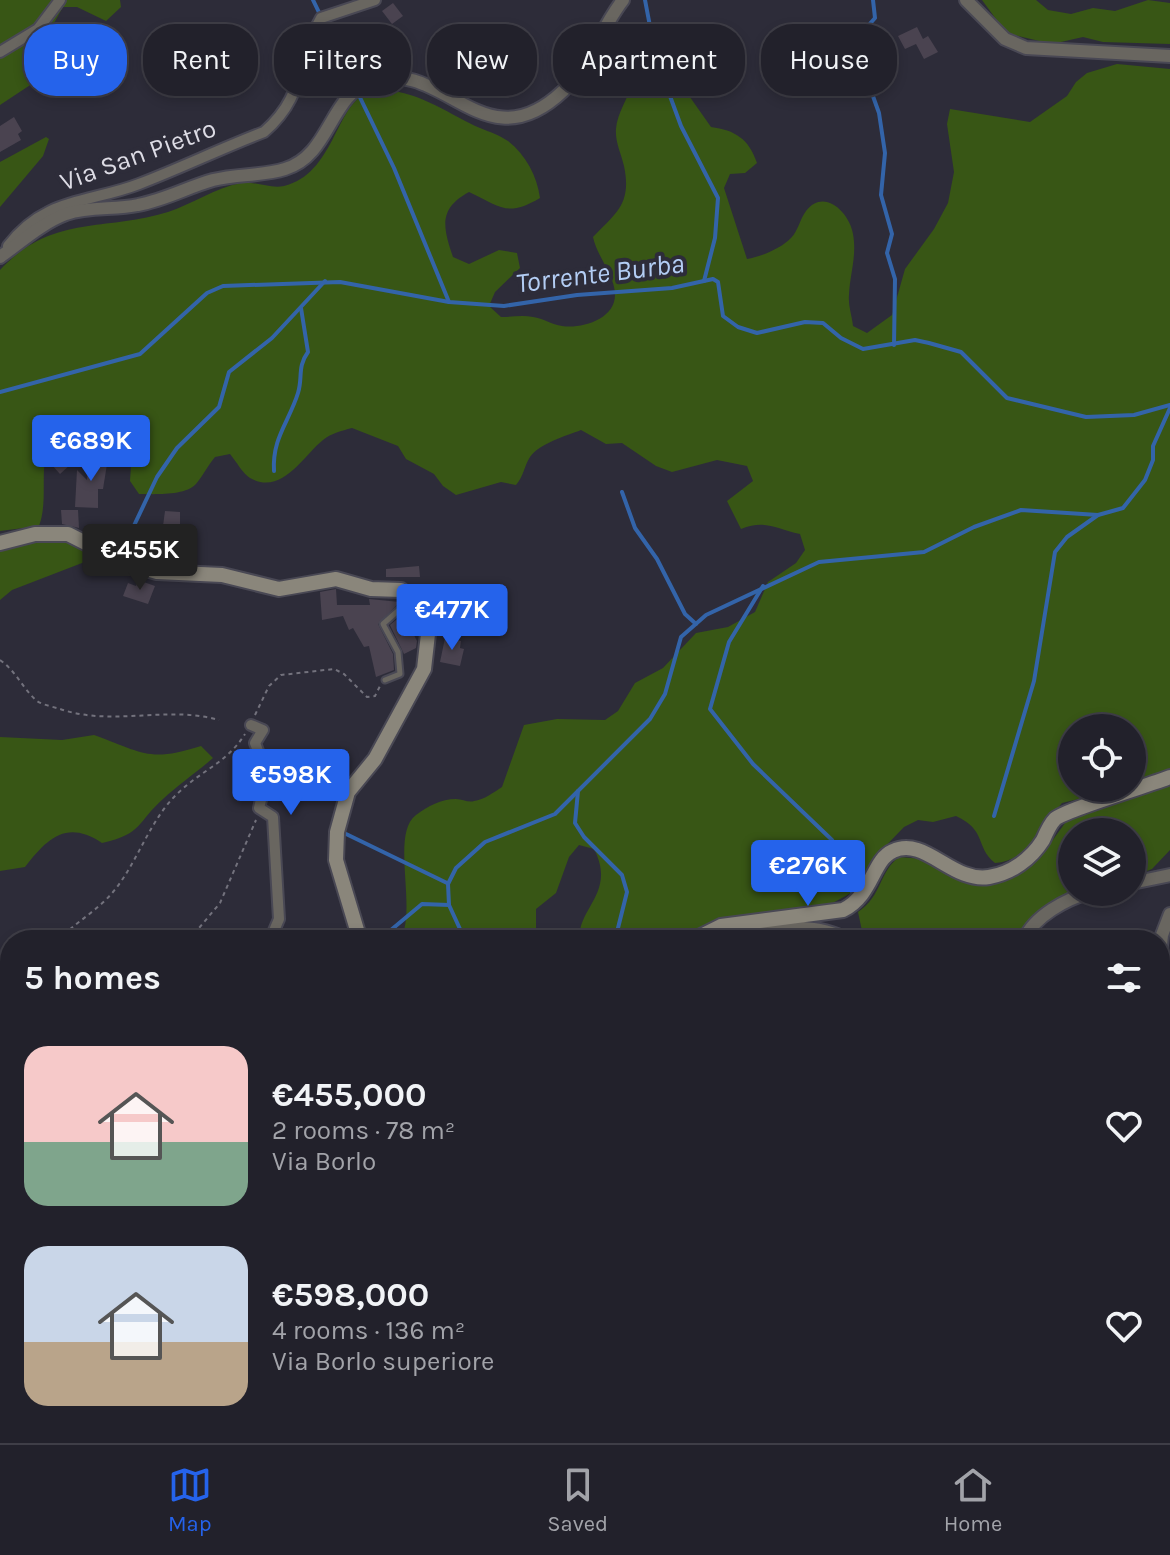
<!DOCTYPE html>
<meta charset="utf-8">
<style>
:root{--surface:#22212b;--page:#2a2933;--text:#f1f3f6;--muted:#a2a3a9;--line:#3f3e47;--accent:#2563eb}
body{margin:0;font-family:Karla,sans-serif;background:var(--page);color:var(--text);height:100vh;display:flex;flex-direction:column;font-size:30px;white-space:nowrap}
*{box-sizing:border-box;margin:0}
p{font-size:26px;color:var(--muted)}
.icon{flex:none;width:44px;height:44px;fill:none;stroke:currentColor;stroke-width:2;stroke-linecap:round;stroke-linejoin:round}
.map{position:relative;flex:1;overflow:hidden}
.drawer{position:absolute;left:0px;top:930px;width:1170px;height:514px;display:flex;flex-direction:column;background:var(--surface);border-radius:32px 32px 0 0;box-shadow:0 4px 12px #0003,0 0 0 2px var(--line)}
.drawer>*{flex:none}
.guide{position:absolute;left:24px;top:24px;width:1122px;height:72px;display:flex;gap:16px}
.buttons{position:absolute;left:1058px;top:714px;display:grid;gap:16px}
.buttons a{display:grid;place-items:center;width:88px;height:88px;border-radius:50%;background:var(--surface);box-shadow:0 4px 12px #0003,0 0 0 2px var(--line);font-size:40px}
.price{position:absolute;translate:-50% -68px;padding:0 18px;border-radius:8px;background:var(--accent);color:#fff;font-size:26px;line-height:52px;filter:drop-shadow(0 2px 4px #0008)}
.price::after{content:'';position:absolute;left:50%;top:48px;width:24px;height:18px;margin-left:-12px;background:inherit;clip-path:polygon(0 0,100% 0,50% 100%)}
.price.selected{background:#222;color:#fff}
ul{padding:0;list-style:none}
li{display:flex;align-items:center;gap:24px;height:200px;padding:0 24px}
li span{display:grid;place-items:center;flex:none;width:224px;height:160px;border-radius:24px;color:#555}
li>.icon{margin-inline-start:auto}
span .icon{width:96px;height:96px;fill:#fffc;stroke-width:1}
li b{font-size:34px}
h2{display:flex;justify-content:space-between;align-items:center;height:96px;padding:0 24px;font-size:34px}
.pill{padding:0 28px;border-radius:32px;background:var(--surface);box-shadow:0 4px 12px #0003,0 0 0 2px var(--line);font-size:28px;line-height:72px}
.pill.selected{background:var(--accent);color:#fff}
.menu{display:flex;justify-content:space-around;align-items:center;height:112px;border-top:2px solid var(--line);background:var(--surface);font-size:22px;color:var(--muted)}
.menu a{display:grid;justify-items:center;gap:4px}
.menu .selected{color:var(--accent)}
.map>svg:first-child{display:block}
.green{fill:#385615}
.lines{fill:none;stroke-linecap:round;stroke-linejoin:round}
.stream{stroke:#3364a9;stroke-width:4}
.building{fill:#4a4350}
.service-casing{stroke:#494854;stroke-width:9}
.minor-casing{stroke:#494854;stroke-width:14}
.tertiary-casing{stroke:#494854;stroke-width:16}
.secondary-casing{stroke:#494854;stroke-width:18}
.path{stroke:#73727d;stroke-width:2;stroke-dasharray:4 4;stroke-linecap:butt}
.service{stroke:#696660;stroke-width:5}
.minor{stroke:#696660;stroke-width:10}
.tertiary{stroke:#696660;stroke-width:12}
.secondary{stroke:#8a867b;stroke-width:14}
.labels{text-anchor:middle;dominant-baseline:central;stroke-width:8;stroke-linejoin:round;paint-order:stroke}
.street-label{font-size:26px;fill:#dcdbe4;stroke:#2d2c39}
.water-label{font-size:28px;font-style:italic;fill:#b3cdf4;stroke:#2d2c39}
</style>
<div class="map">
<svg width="1170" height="1443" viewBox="0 0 1170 1443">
<rect width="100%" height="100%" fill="#2d2c39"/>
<g class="green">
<polygon points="0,0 120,0 121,7 106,21 77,7 63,7 50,30 62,50 59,66 0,105"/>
<polygon points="982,0 1036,0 1048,10 1071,14 1093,8 1115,11 1148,0 1170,3 1170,44 1103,42 1083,37 1052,44 1014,35 1004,30"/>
<path d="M 653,36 L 663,47 L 673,79 L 685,90 L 711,127 C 735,130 749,139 757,163 L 745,173 L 730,174 L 724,188 L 747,259 C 762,256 780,249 791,238 C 798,231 800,219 806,211 C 824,187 850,213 853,234 C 857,256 850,273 849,295 C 848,305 852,316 853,326 L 867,333 L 892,315 L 905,269 L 934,229 L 948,203 L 954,172 L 947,124 L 950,109 L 1030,122 L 1067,96 L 1076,82 L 1087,73 L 1117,64 L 1170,69 L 1170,771 L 1132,786 L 1132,728 L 1072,728 L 1072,788 L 1124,788 L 1062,803 C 1041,826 1030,860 995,863 C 975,847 987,830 956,816 L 933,822 L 918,820 L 904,827 L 876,856 L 862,887 L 829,905 L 719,920 L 684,940 L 580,940 C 576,909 617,893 594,849 L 579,845 L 569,857 L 556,893 L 536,909 L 536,940 L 400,940 C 418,911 390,834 416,815 C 428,806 441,799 456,799 C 462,799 469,803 474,801 C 484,800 494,792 502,787 L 524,725 L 557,719 L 605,720 L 618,711 L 635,683 L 663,668 L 696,633 L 728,627 L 755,612 L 768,582 L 796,563 L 805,550 L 800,534 C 776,529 765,519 741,529 L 727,501 L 753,481 L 747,466 L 717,460 L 672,472 L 656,466 L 622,443 L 606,444 L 581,430 C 566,436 540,443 530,457 C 524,466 524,476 516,485 L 501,482 L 456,495 L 443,486 L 434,474 L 406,459 L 398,446 L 352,428 C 341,431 332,433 323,440 C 303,456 282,496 250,478 C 243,474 236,461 230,454 L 215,457 C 208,465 203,476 196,484 C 185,496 155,494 139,494 L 130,481 L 132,450 L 123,439 C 92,447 78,437 47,448 C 40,474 48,502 39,526 L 0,531 L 0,270 C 52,214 103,232 168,212 C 192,204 215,188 241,183 C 255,181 270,189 284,186 C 334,174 336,105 366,94 C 405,80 447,114 480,128 C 490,132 499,135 508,141 C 526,155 537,176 540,198 C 506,218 500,206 469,192 C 438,209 443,227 453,257 L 469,264 L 499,250 L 517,253 L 520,268 L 495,292 L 489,306 L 501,317 C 511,317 523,315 533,317 C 543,318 552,325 562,326 C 582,329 615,319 615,295 C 615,275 597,257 593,237 C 616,213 632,204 624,166 C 621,153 615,142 616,129 C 617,113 629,97 633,81 C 625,64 627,53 636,37 Z"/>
<polygon points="46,137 49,139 43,156 0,207 0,162"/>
<polygon points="58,539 84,549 95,558 12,590 0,600 0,549"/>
<path d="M 94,735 C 142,752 148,763 201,746 L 213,758 C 197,772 178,785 163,799 C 137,822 143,834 102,843 C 66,819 47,839 25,867 L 0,871 L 0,737 L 62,740 Z"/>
<path d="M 1170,785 L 1170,850 L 1152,869 L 1132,877 L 1132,832 L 1072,832 L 1074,892 C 1050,905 1028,914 1017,940 L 864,940 L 858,912 C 883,895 878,873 899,857 L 923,859 L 950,876 L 978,882 L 1009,878 L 1044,852 L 1068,819 Z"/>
<polygon points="731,932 783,936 808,932 820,940 712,940"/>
<polygon points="1170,1045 1170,1139 1160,1137 1160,1053"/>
<polygon points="10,1269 10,1341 0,1339 0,1280"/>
<polygon points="1170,1410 1170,1443 1075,1443 1068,1434 1160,1434 1160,1414"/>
<polygon points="66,1434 1050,1434 1056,1443 75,1443"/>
</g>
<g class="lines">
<g class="stream">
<polyline points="313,0 394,168 449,302"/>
<polyline points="645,0 656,58 681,126 718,198 715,238 704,281"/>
<polyline points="873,0 875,18 860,35 860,60 879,113 885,153 881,195 892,234 887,253 895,279 894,345"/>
<polyline points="0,392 140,354 207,293 223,286 340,282 449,302 504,306 577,295 672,288 713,279 718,282 723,316 738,327 757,333 805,322 823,323 841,338 863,349 915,340 929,343 961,352 1007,398 1086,417 1134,415 1170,405"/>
<path d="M 274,471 C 272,438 289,422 298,393 C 303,377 297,367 308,352 L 301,308"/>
<polyline points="622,492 635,528 657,559 685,614 696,624"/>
<polyline points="122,551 157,477 177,448 219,407 229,372 272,338 325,281"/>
<path d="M 763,586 L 729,642 L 710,709 L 753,764 L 832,840 C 844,857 845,877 854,896"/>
<polyline points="578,791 575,823 584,837 622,875 627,892 615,940"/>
<polyline points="994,816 1034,681 1055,552 1067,537 1098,515"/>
<polyline points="342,832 447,883"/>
<polyline points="379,940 422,904 449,905"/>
<polyline points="465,940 449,905 448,884 456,868 485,842 555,814 650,719 665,694 681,637 706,615 819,562 924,552 974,527 1021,510 1098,515 1123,508 1145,480 1153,460 1153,446 1170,408"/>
<polyline points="0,1263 10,1255"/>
<polyline points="310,1434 313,1443"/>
<polyline points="670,1434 672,1443"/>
<polyline points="226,1443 230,1434"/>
</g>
</g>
<g class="building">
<polygon points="393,3 403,16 392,24 382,11"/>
<polygon points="917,27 923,39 928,36 938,52 924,59 916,44 905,49 898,36"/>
<polygon points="14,117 22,131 18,134 21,140 0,152 0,126"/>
<polygon points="61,454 71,464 60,474 51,464"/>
<polygon points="88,457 108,458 103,489 98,489 98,508 75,507 77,470 87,480"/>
<polygon points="61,510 78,510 79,528 62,524"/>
<polygon points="165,511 180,512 180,528 163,526"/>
<polygon points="151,553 182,553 182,563 151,560"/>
<polygon points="419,566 420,577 386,577 386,569"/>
<polygon points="138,580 155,586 148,604 123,596 128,583 136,586"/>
<polygon points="336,589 337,605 370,605 369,599 400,602 378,624 393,654 394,670 376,677 369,646 364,647 353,628 349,630 343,616 322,620 320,592"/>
<polygon points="403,614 417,641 416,648 404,654 390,625"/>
<polygon points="445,638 461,641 460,648 464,649 460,666 440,662"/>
<polygon points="1160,1252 1170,1253 1167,1283 1160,1283"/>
</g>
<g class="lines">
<g class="service-casing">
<polyline id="service" points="385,680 400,674 398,652 383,624 408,602"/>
</g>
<g class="minor-casing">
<g id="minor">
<polyline points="0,52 38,29 60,0"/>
<path d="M 8,246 C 45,197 90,203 139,184 C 181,168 222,148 264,132 C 307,95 295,61 321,18 L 375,0"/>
<polyline points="251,725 263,730 255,743 267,775 259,808 273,817 279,919 270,940"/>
</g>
</g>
<g class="tertiary-casing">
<g id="tertiary">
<polyline points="966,0 1005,39 1026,48 1170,56"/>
<path d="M 0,257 C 21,242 42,223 66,214 C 90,206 114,210 138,205 C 165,200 188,187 213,180 C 237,174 263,176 285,169 C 331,155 329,95 372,81 C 444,57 484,166 563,91 C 590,65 601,28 623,0"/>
<polyline points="1132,883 1170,875"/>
<path d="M 756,923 C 794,932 809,921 849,940"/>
<path d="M 1024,940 C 1034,916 1066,899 1091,892"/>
<polyline points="1160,956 1162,935 1170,914"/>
<polyline points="1057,1434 1066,1443"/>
</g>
</g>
<g class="secondary-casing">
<g id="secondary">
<polyline points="0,543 35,534 68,534 125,563 157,572 222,575 279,589 336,579 371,589 401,590 411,598 428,634 424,669 375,759 348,792 337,832 336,860 360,940"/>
<path d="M 693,940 L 721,926 L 843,910 C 873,895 872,860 893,851 C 925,836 952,883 989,877 C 1012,873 1031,859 1043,840 C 1046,833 1050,824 1055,819 C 1065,810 1150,785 1170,777"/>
</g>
</g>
<g class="path">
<path d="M 0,660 C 16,671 23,689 37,701 C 43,705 54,707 60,709 C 113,727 166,705 219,720"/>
<polyline points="255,715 269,686 281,675 334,669 344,674 367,697 375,696 380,686"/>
<path d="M 58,940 C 75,923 98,910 113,892 C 138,862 149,821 177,794 C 200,771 227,763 245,734"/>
<polyline points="189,940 220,903 256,820"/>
<polyline points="0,990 10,982"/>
<polyline points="941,1434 941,1443"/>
<polyline points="725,1443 728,1434"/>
</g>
<use href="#service" class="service"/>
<use href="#minor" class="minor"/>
<use href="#tertiary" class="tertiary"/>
<use href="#secondary" class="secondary"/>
</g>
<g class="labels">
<g class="street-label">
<text transform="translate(138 155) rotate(-20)">Via San Pietro</text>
</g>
<g class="water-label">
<text transform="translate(600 273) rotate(-7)">Torrente Burba</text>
</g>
</g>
</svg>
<div class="buttons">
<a><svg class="icon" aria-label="locate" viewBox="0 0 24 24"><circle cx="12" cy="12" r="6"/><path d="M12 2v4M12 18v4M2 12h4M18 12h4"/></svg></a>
<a><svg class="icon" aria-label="layers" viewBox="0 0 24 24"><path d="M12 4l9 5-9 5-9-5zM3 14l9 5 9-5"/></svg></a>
</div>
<b class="price" style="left:91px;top:483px">€689K</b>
<b class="price selected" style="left:140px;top:592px">€455K</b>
<b class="price" style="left:452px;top:652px">€477K</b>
<b class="price" style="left:291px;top:817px">€598K</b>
<b class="price" style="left:808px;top:908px">€276K</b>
<div class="guide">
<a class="pill selected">Buy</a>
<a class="pill">Rent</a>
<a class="pill">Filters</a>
<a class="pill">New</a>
<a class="pill">Apartment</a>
<a class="pill">House</a>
</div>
<section class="drawer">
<h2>5 homes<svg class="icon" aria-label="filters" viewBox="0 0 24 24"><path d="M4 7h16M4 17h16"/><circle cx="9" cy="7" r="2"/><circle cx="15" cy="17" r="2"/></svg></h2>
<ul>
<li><span style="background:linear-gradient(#f6c9c9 60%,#7fa58c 0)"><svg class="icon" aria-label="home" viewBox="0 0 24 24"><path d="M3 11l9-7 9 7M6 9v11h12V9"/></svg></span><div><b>€455,000</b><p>2 rooms · 78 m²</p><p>Via Borlo</p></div><svg class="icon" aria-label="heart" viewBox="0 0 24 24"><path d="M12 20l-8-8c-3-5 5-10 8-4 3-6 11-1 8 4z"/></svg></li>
<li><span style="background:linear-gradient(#c9d6e8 60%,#b9a48a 0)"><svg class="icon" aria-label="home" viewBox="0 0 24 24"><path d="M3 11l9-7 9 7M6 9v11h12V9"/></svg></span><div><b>€598,000</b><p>4 rooms · 136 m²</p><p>Via Borlo superiore</p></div><svg class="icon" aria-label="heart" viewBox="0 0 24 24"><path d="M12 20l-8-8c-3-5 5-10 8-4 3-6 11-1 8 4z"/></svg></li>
</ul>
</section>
</div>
<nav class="menu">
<a class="selected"><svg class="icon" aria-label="map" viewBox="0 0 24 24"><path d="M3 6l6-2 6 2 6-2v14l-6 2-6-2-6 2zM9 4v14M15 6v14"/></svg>Map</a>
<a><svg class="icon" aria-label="saved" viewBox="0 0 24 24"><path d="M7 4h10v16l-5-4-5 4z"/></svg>Saved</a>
<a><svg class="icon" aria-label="home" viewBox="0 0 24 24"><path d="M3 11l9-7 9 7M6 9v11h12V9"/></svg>Home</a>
</nav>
